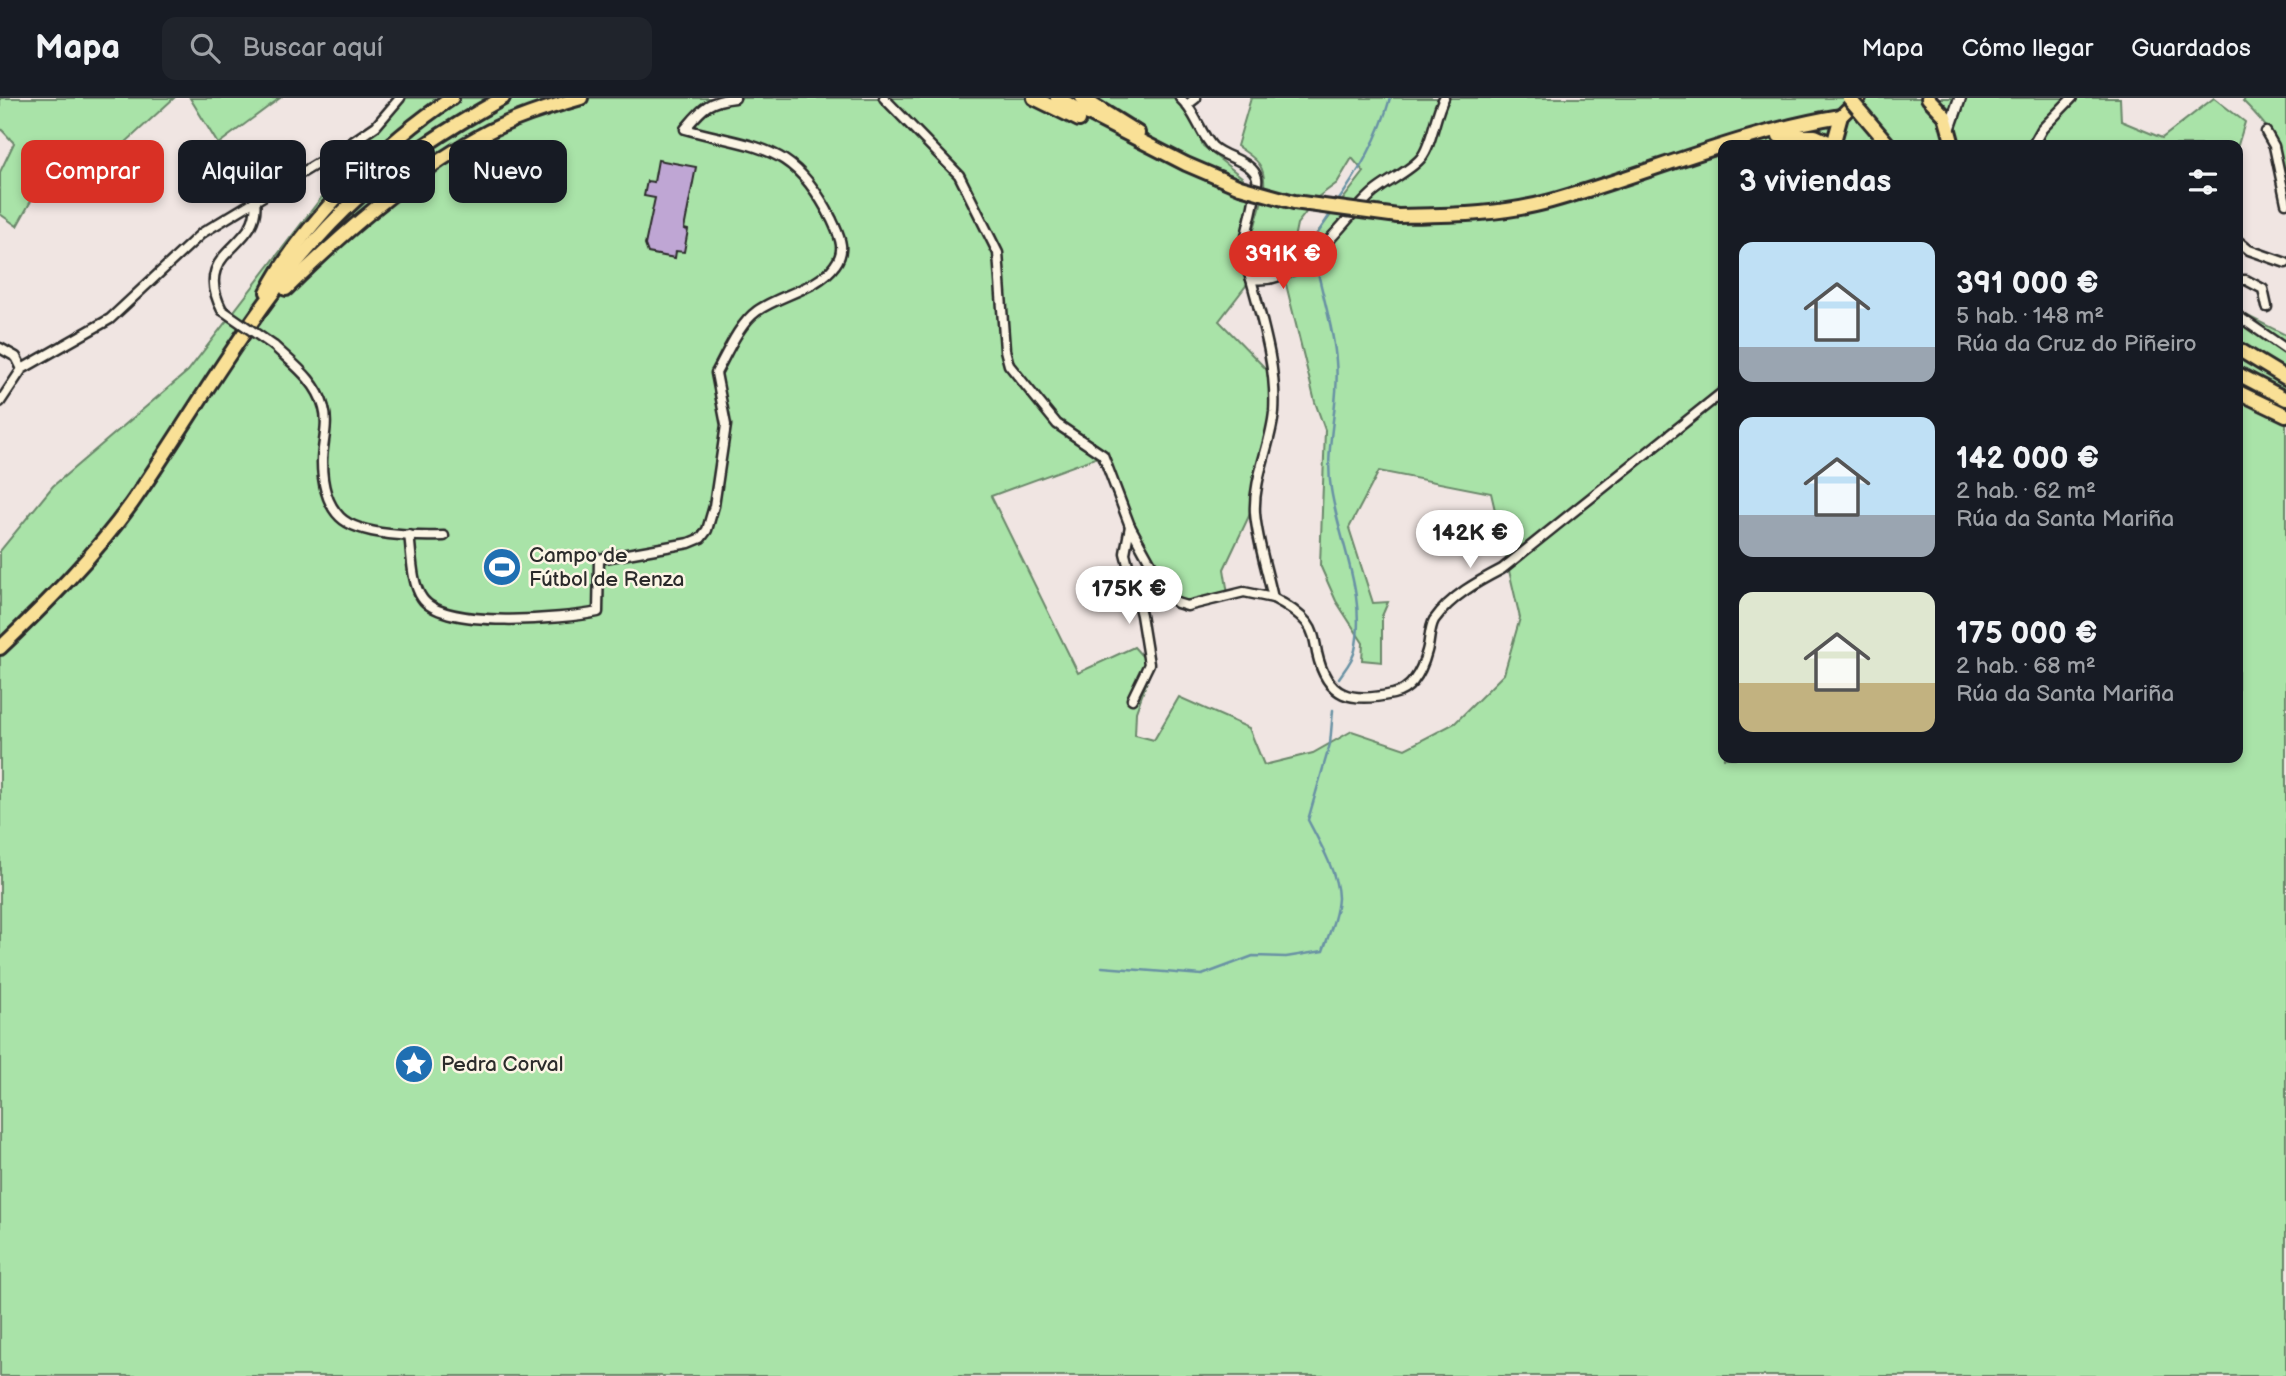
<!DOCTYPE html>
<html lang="es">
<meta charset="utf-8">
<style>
:root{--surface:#171b24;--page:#20242c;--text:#f1f3f6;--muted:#9ea1a6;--line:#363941;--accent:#d93025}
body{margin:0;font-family:"Balsamiq Sans",sans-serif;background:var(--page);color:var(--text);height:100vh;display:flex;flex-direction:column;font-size:26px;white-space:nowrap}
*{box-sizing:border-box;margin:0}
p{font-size:23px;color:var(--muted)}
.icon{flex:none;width:38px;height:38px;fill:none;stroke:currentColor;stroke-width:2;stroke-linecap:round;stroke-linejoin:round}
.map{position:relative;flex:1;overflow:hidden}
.drawer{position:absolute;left:1718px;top:42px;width:525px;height:623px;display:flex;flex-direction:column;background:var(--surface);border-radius:14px;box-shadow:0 4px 10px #0003}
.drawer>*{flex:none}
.hud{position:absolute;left:21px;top:42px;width:665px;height:63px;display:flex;gap:14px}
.price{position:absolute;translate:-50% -60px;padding:0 16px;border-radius:24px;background:#fff;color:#222;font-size:23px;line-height:46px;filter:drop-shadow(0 2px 4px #0008)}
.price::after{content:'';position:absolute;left:50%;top:42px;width:21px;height:16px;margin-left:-10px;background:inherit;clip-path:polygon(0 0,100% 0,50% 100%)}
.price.selected{background:var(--accent);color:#fff}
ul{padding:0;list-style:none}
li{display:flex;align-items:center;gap:21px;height:175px;padding:0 21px}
li span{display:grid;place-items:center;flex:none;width:196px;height:140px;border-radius:14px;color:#555}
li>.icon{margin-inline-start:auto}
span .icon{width:84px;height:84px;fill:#fffc;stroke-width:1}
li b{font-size:30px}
h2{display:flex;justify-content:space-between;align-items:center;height:84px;padding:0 21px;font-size:30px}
.pill{padding:0 24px;border-radius:14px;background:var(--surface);box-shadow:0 4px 10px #0003;font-size:24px;line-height:63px}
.pill.selected{background:var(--accent);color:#fff}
header{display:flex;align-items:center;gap:42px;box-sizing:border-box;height:98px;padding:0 35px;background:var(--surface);border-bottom:2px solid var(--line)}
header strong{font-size:33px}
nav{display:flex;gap:38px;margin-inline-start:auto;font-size:24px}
.search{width:490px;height:63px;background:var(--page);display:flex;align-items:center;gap:18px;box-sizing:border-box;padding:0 24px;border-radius:14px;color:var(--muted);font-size:26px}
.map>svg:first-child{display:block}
.green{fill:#a9e3a8;stroke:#6a876a;stroke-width:2;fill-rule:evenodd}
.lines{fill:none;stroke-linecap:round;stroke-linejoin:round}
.stream{stroke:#6992a4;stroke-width:2.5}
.building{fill:#bfa6d4;stroke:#2b2b2b;stroke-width:2}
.minor-casing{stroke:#2b2b2b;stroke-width:13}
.tertiary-casing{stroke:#2b2b2b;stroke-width:15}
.trunk-casing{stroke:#2b2b2b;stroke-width:18}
.minor{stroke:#fcf5e5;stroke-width:8}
.tertiary{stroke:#fcf5e5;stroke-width:10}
.trunk{stroke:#f9e096;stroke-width:12}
.minor-bridge-casing{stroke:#2b2b2b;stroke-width:13;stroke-linecap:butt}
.trunk-bridge-casing{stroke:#2b2b2b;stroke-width:18;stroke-linecap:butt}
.minor-bridge{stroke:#fcf5e5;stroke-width:8}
.trunk-bridge{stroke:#f9e096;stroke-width:12}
.labels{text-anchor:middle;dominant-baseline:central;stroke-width:5;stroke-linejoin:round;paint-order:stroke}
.poi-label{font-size:21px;fill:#2b2b2b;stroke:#fcf5e5;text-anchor:start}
</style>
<header>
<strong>Mapa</strong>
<div class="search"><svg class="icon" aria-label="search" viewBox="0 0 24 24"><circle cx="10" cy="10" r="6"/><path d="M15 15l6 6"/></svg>Buscar aquí</div>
<nav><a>Mapa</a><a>Cómo llegar</a><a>Guardados</a></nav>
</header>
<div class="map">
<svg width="2286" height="1278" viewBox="0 0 2286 1278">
<rect width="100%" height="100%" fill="#f0e5e2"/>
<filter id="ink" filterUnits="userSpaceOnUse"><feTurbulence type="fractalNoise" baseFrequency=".0143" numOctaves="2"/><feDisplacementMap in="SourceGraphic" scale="14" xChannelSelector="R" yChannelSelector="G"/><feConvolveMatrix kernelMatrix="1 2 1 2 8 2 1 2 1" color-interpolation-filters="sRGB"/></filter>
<g filter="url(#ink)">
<g class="green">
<polygon points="0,0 174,0 124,46 72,72 50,69 17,128 0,116 0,74 14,45 0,30"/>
<polygon points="190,0 280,0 218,46"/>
<path d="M 398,0 L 1179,0 L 1191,17 L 1203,48 L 1243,80 L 1243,95 L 1254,106 L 1242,149 L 1251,181 L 1219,223 L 1271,276 L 1274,314 L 1269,346 L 1249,418 L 1224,471 L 1228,496 L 1187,508 L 1177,505 L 1130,428 L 1103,357 L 991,398 L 1078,575 L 1134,549 L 1152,569 L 1136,614 L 1135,637 L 1154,642 L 1179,599 L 1249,630 L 1264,667 L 1313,655 L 1352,633 L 1405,651 L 1455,625 L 1504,576 L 1520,520 L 1491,395 L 1379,373 L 1349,430 L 1373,505 L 1388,504 L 1382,518 L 1382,564 L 1362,562 L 1363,545 L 1336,503 L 1320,467 L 1325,332 L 1315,304 L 1284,178 L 1266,178 L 1250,163 C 1246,133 1276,90 1259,66 C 1254,59 1244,53 1237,48 L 1251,0 L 2120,0 L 2121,23 L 2162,40 L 2214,0 L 2245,24 L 2238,47 L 1724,47 L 1724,660 L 2238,660 L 2238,213 L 2286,237 L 2286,1278 L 0,1278 L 0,453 L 53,388 L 188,273 ZM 1352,60 L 1364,74 L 1287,174 L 1297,126 L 1318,99 L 1337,85 Z"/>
<path d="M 2246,0 L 2284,0 L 2286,3 L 2286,88 C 2278,43 2276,36 2243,3 Z"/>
</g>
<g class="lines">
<g class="stream">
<path d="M 1336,106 C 1360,72 1379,40 1390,0"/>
<polyline points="1312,144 1331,115"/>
<path d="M 1317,170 C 1323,200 1334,232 1336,263 C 1340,306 1324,349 1331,391 C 1339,443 1367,498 1355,552 C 1353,562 1345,571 1339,580"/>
<path d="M 1102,869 L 1202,877 L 1253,858 L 1286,859 L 1323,853 C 1329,836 1337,818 1338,800 C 1338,776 1319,743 1308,722 L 1330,646 L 1333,612"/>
</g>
</g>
<polygon class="building" points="658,62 696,69 684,131 688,132 684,154 676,153 675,160 648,155 645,147 655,100 644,98 647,83 654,84"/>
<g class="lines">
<g class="minor-casing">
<g id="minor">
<path d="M 884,0 L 959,77 L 998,155 L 1005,252 L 1009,267 L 1057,326 L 1103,357 L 1130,428 L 1167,495 L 1177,505 L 1187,508 L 1244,494 L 1273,500 C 1267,472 1257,442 1255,415 C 1253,381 1271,347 1274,314 C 1277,270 1262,223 1251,181"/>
<path d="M 1180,0 C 1196,14 1200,36 1213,49 C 1225,60 1253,63 1257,80 C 1258,85 1256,91 1255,96 C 1251,129 1236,148 1251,181 C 1305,188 1337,127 1373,95 C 1387,83 1409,74 1421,60 C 1432,47 1435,16 1444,0"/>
<polyline points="1187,7 1196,0"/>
<polyline points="2266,34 2274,48 2286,105"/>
<polyline points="2033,47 2042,31 2072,0"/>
<polyline points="2238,143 2249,152 2286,165"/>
<polyline points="2238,182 2246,182 2263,191 2267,209"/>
<path d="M 222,212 C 190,150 262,152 255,102"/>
<polyline points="2238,218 2286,251"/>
<path d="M 274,248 C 293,266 317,283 324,310 C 329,327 322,346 322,364 C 322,382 326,405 340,419 C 359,438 417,439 444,438"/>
<polyline points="0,250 16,259 22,271"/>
<polyline points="0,304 22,271 110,221 202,135 348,47 376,28 400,0"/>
<polyline points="1130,428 1125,455 1141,517 1149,566 1132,601"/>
<path d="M 409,437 C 412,456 411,484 422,500 C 443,532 564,521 598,514 L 599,461 L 689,445 L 701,440 L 707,432 L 714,408 L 726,327 L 716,275 C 727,255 739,226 757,213 C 781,196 818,191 835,167 C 847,151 839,138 832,122 C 793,44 760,52 685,31 C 702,11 707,3 735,0"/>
<path d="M 1273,500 C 1285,506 1298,514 1307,525 C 1314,534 1315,544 1317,555 C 1327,600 1351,605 1393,596 C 1413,592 1422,572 1427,553 C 1430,543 1429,531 1434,522 C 1451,498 1477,484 1502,471 L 1724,293"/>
</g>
</g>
<g class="tertiary-casing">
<polyline id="tertiary" points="1950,29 1960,0"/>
</g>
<g class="trunk-casing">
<g id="trunk">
<polyline points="1034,0 1079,22"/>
<polyline points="1057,0 1186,66 1240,89"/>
<polyline points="1082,0 1138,35"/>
<polyline points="1928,0 1945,18 1953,47"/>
<polyline points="1779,38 1815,38 1833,46"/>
<polyline points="1833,47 1841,18 1859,0"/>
<path d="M 1398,118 C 1448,117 1502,117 1551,103 C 1648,76 1741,34 1841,18"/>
<path d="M 286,191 C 344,134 408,78 480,38 C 511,21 546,10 581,0"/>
<path d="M 267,194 C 302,126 387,42 452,0"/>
<polyline points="2238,251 2286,280"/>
<polyline points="2238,276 2286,301"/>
<polyline points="2238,294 2286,317"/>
<path d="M 0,550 C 47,505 94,458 132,405 C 205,300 266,181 363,95 C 405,57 454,27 503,0"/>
</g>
</g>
<use href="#minor" class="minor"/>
<use href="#tertiary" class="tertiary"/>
<use href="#trunk" class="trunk"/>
<g class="minor-bridge-casing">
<polyline id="minor-bridge" points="222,212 274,248"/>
</g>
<g class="trunk-bridge-casing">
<g id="trunk-bridge">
<polyline points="1849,0 1889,47"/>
<polyline points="1240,89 1294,104 1398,118"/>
</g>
</g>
<use href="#minor-bridge" class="minor-bridge"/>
<use href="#trunk-bridge" class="trunk-bridge"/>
</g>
</g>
<defs>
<g id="stadium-disc" transform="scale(2.0125)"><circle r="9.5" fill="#1f6fb2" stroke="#fcf5e5"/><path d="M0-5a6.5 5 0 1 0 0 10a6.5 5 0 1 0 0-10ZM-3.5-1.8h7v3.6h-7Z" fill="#fff"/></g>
<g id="sight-disc" transform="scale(2.0125)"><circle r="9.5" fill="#1f6fb2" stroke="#fcf5e5"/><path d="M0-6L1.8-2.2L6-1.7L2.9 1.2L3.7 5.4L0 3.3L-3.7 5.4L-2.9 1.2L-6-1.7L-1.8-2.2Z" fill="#fff"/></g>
</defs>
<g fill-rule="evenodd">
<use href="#stadium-disc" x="502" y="469"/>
<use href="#sight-disc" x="414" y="966"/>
</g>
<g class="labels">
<g class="poi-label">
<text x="529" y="457">Campo de<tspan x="529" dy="24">Fútbol de Renza</tspan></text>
<text x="441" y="966">Pedra Corval</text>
</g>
</g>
</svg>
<b class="price selected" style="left:1283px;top:193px">391K €</b>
<b class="price" style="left:1470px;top:472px">142K €</b>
<b class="price" style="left:1129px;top:528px">175K €</b>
<div class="hud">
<a class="pill selected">Comprar</a>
<a class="pill">Alquilar</a>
<a class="pill">Filtros</a>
<a class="pill">Nuevo</a>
</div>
<section class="drawer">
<h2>3 viviendas<svg class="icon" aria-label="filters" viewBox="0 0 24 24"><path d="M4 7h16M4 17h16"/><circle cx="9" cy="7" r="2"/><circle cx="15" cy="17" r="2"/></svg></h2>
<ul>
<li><span style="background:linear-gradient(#bfe0f5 75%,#9aa5b1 0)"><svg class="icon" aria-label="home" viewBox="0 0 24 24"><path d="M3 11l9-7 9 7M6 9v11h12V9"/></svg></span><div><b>391 000 €</b><p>5 hab. · 148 m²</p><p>Rúa da Cruz do Piñeiro</p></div></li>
<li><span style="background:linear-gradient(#bfe0f5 70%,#9aa5b1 0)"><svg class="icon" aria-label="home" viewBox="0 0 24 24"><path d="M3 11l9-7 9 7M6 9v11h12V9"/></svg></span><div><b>142 000 €</b><p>2 hab. · 62 m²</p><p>Rúa da Santa Mariña</p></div></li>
<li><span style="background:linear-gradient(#dfe7d0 65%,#c2b280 0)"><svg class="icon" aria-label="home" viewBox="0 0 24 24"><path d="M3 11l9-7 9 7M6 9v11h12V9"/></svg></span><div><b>175 000 €</b><p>2 hab. · 68 m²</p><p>Rúa da Santa Mariña</p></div></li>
</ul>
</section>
</div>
